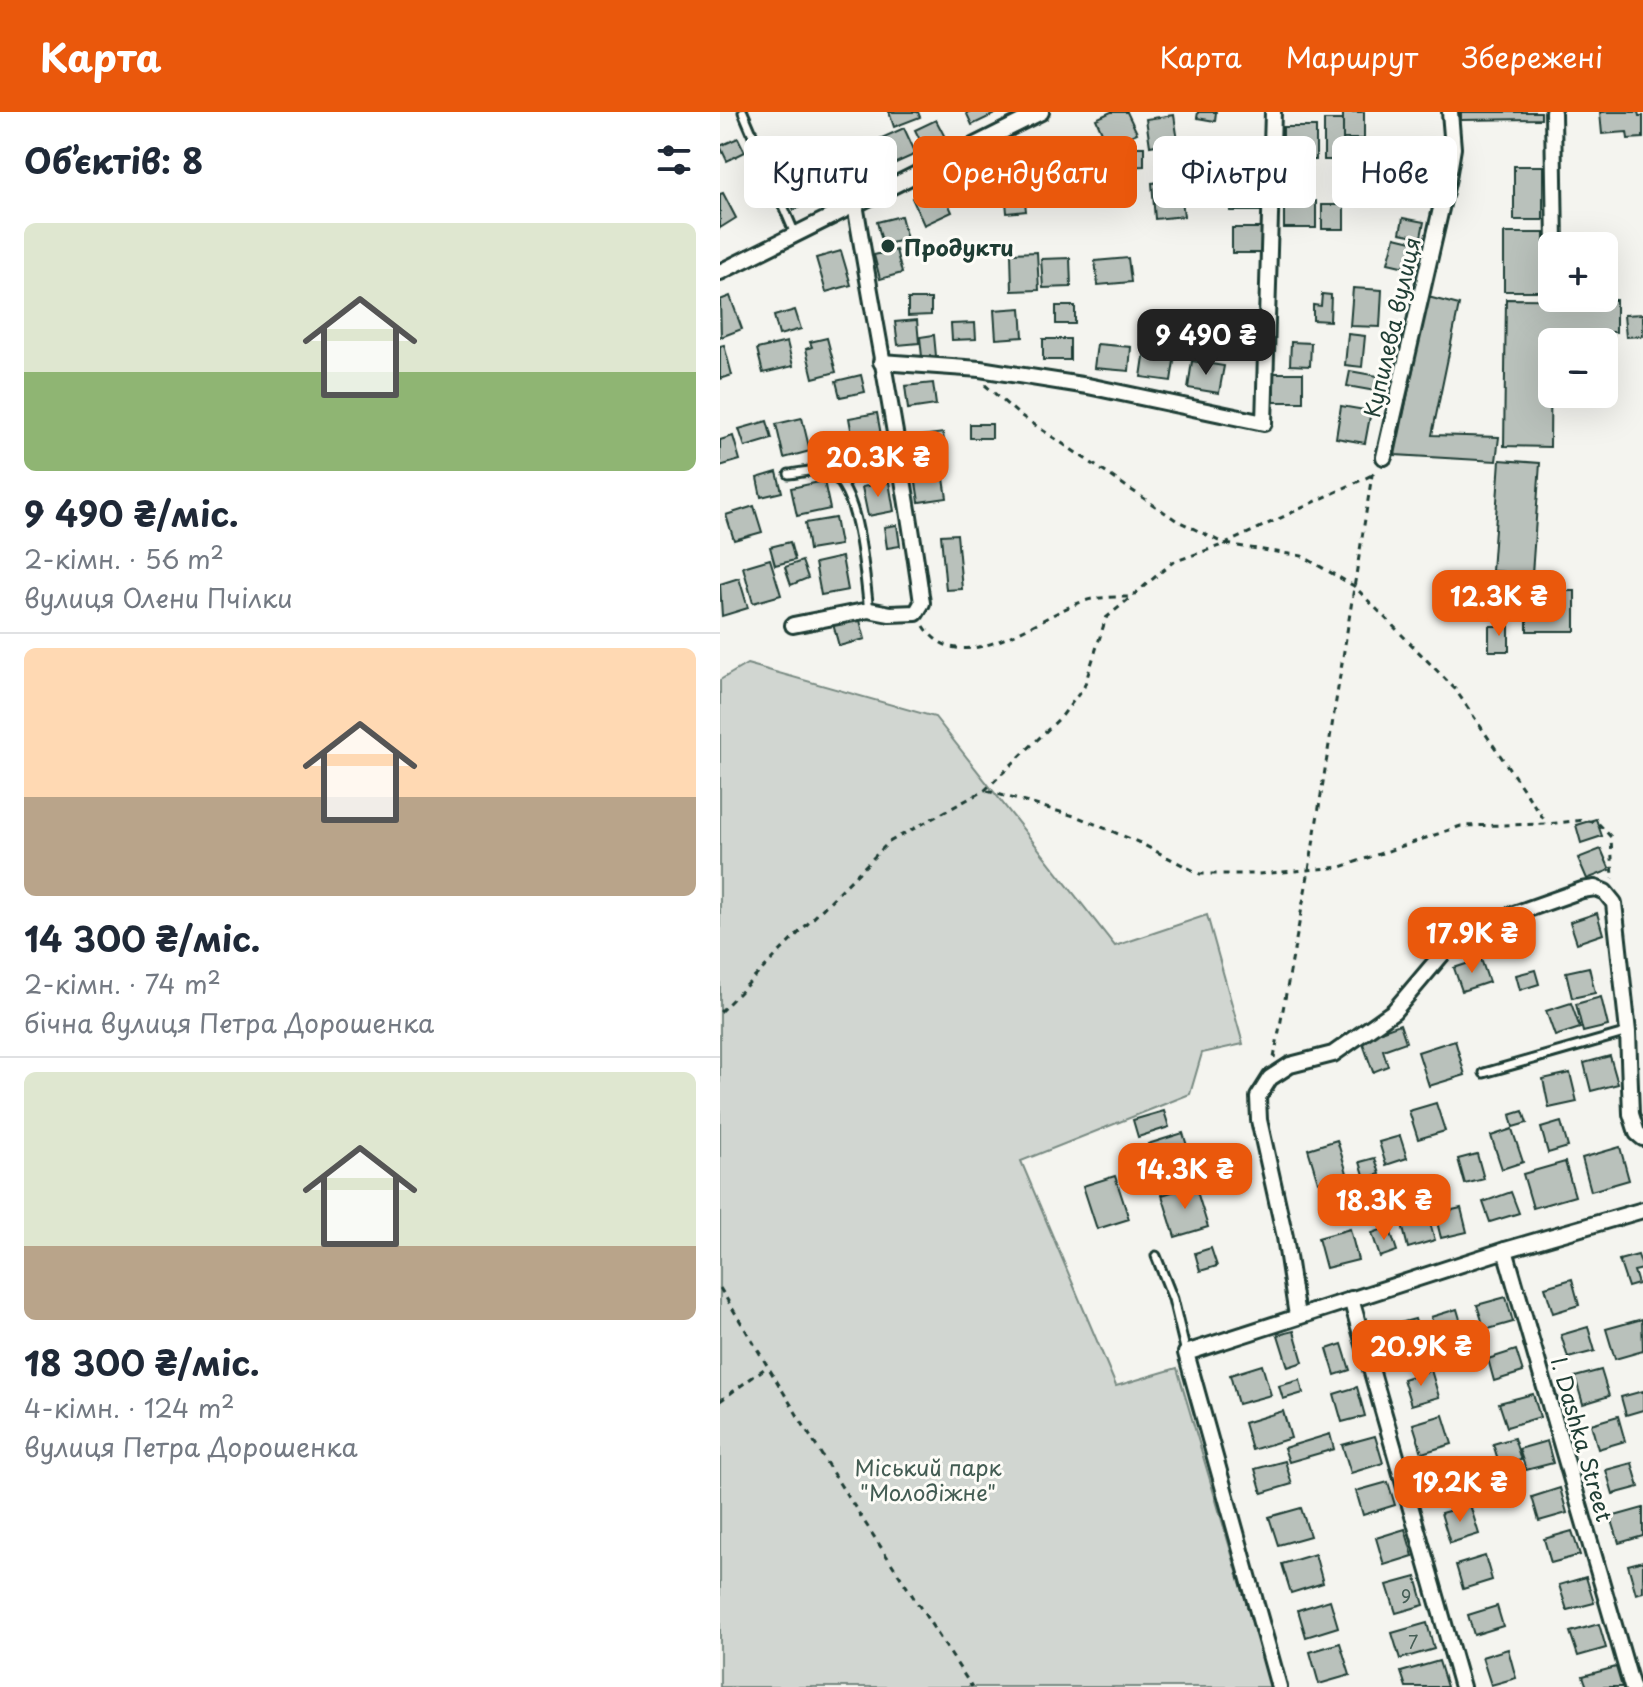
<!DOCTYPE html>
<html lang="uk">
<meta charset="utf-8">
<style>
:root{--surface:#fff;--page:#f2f2f3;--text:#1f2937;--muted:#747a83;--line:#e0e1e3;--accent:#ea580c}
body{margin:0;font-family:"Playpen Sans",sans-serif;background:var(--page);color:var(--text);height:100vh;display:flex;flex-direction:column;font-size:30px;white-space:nowrap}
*{box-sizing:border-box;margin:0}
p{font-size:26px;color:var(--muted)}
.icon{flex:none;width:44px;height:44px;fill:none;stroke:currentColor;stroke-width:2;stroke-linecap:round;stroke-linejoin:round}
.map{position:relative;flex:1;overflow:hidden}
.panel{display:flex;flex-direction:column;background:var(--surface);width:720px}
.panel>*{flex:none}
.guide{position:absolute;left:24px;top:24px;width:760px;height:72px;display:flex;gap:16px}
.controls{position:absolute;left:818px;top:120px;display:grid;gap:16px}
.controls a{display:grid;place-items:center;width:80px;height:80px;border-radius:12px;background:var(--surface);box-shadow:0 8px 32px #0002;font-size:40px}
.price{position:absolute;translate:-50% -68px;padding:0 18px;border-radius:16px;background:var(--accent);color:#fff;font-size:26px;line-height:52px;filter:drop-shadow(0 2px 4px #0008)}
.price::after{content:'';position:absolute;left:50%;top:48px;width:24px;height:18px;margin-left:-12px;background:inherit;clip-path:polygon(0 0,100% 0,50% 100%)}
.price.active{background:#222;color:#fff}
ul{padding:0;list-style:none}
li{display:grid;align-content:center;gap:16px;height:424px;padding:0 24px}
li+li{border-top:2px solid var(--line)}
li span{display:grid;place-items:center;height:248px;border-radius:12px;color:#555}
li>.icon{margin-inline-start:auto}
span .icon{width:144px;height:144px;fill:#fffc;stroke-width:1}
li b{font-size:34px}
h2{display:flex;justify-content:space-between;align-items:center;height:96px;padding:0 24px;font-size:34px}
.pill{padding:0 28px;border-radius:12px;background:var(--surface);box-shadow:0 8px 32px #0002;font-size:28px;line-height:72px}
.pill.active{background:var(--accent);color:#fff}
header{display:flex;align-items:center;gap:48px;box-sizing:border-box;height:112px;padding:0 40px;background:var(--accent);color:#fff}
header strong{font-size:38px}
nav{display:flex;gap:44px;margin-inline-start:auto;font-size:28px}
main{display:flex;flex:1;min-height:0}
.map>svg:first-child{display:block}
.green{fill:#d1d6d1;stroke:#788a82;stroke-width:2}
.building{fill:#b9c1bb;stroke:#1f3d34;stroke-width:2}
.lines{fill:none;stroke-linecap:round;stroke-linejoin:round}
.lane-casing{stroke:#1f3d34;stroke-width:13}
.street-casing{stroke:#1f3d34;stroke-width:20}
.path{stroke:#1f3d34;stroke-width:3;stroke-dasharray:6 6;stroke-linecap:butt}
.lane{stroke:#fdfcf7;stroke-width:7}
.street{stroke:#fdfcf7;stroke-width:14}
.poi-dot{fill:#1f3d34;stroke:#fdfcf7;stroke-width:3}
.labels{text-anchor:middle;dominant-baseline:central;stroke-width:6;stroke-linejoin:round;paint-order:stroke}
.number-label{font-size:18px;fill:#465e56}
.poi-label{font-size:22px;font-weight:bold;fill:#1f3d34;stroke:#fdfcf7;text-anchor:start}
.street-label{font-size:22px;fill:#1f3d34;stroke:#fdfcf7}
.park-label{font-size:22px;fill:#435c53;stroke:#fdfcf7}
</style>
<header>
<strong>Карта</strong>
<nav><a>Карта</a><a>Маршрут</a><a>Збережені</a></nav>
</header>
<main>
<section class="panel">
<h2>Об’єктів: 8<svg class="icon" aria-label="filters" viewBox="0 0 24 24"><path d="M4 7h16M4 17h16"/><circle cx="9" cy="7" r="2"/><circle cx="15" cy="17" r="2"/></svg></h2>
<ul>
<li><span style="background:linear-gradient(#dfe7d0 60%,#8fb573 0)"><svg class="icon" aria-label="home" viewBox="0 0 24 24"><path d="M3 11l9-7 9 7M6 9v11h12V9"/></svg></span><div><b>9 490 ₴/міс.</b><p>2-кімн. · 56 m²</p><p>вулиця Олени Пчілки</p></div></li>
<li><span style="background:linear-gradient(#ffd9b3 60%,#b9a48a 0)"><svg class="icon" aria-label="home" viewBox="0 0 24 24"><path d="M3 11l9-7 9 7M6 9v11h12V9"/></svg></span><div><b>14 300 ₴/міс.</b><p>2-кімн. · 74 m²</p><p>бічна вулиця Петра Дорошенка</p></div></li>
<li><span style="background:linear-gradient(#dfe7d0 70%,#b9a48a 0)"><svg class="icon" aria-label="home" viewBox="0 0 24 24"><path d="M3 11l9-7 9 7M6 9v11h12V9"/></svg></span><div><b>18 300 ₴/міс.</b><p>4-кімн. · 124 m²</p><p>вулиця Петра Дорошенка</p></div></li>
</ul>
</section>
<div class="map">
<svg width="923" height="1575" viewBox="0 0 923 1575">
<rect width="100%" height="100%" fill="#f4f4ef"/>
<filter id="ink" filterUnits="userSpaceOnUse"><feTurbulence type="fractalNoise" baseFrequency=".0125" numOctaves="2"/><feDisplacementMap in="SourceGraphic" scale="16" xChannelSelector="R" yChannelSelector="G"/><feConvolveMatrix kernelMatrix="1 2 1 2 8 2 1 2 1" color-interpolation-filters="sRGB"/></filter>
<g filter="url(#ink)">
<polygon class="green" points="27,552 215,605 395,834 487,803 523,932 482,941 470,982 301,1049 396,1274 457,1256 551,1575 0,1575 0,568"/>
<g class="building">
<polygon points="169,0 198,0 200,5 174,15"/>
<polygon points="246,0 276,0 277,1 252,13"/>
<polygon points="391,0 407,0 417,21 388,34 376,7"/>
<polygon points="478,0 496,0 495,9 477,6"/>
<rect x="623" y="0" width="21" height="27"/>
<polygon points="741,0 821,0 821,7 741,8"/>
<polygon points="880,0 918,0 919,4 923,4 923,26 908,27 907,20 882,22"/>
<polygon points="454,3 458,29 430,34 426,7"/>
<polygon points="216,8 227,29 206,40 195,18"/>
<rect x="604" y="8" width="19" height="40"/>
<rect x="563" y="15" width="33" height="33"/>
<polygon points="184,16 196,42 167,55 155,29"/>
<polygon points="336,24 349,58 316,71 303,37"/>
<polygon points="18,26 25,40 7,49 0,34"/>
<polygon points="402,35 424,35 424,54 403,55"/>
<rect x="510" y="37" width="32" height="29"/>
<rect x="624" y="48" width="19" height="28"/>
<polygon points="128,49 134,66 110,74 104,58"/>
<polygon points="691,49 692,71 674,72 673,50"/>
<rect x="794" y="54" width="29" height="54"/>
<polygon points="302,64 306,99 287,101 284,66"/>
<polygon points="97,65 105,83 74,98 65,79"/>
<polygon points="450,69 451,82 461,80 464,104 435,107 432,71"/>
<polygon points="220,73 232,100 204,113 192,86"/>
<rect x="510" y="79" width="30" height="20"/>
<polygon points="3,81 16,106 0,116 0,82"/>
<rect x="564" y="89" width="32" height="27"/>
<rect x="602" y="93" width="22" height="24"/>
<polygon points="181,104 187,127 163,133 157,110"/>
<polygon points="683,106 704,110 701,125 680,121"/>
<rect x="512" y="116" width="30" height="25"/>
<rect x="784" y="121" width="40" height="58"/>
<polygon points="675,125 700,131 694,157 668,151"/>
<polygon points="176,138 182,161 160,167 154,143"/>
<polygon points="121,139 131,173 106,180 96,146"/>
<polygon points="317,140 319,178 292,179 291,141"/>
<polygon points="350,146 351,175 323,176 321,147"/>
<polygon points="408,146 411,170 378,173 375,149"/>
<polygon points="633,176 662,178 660,215 630,214"/>
<polygon points="602,182 611,183 610,209 593,208 593,193 601,194"/>
<polygon points="10,184 22,217 1,225 0,188"/>
<polygon points="708,185 739,193 712,323 779,325 776,349 675,343"/>
<polygon points="188,187 211,187 211,203 188,204"/>
<polygon points="786,187 896,188 896,220 831,220 830,335 784,334"/>
<rect x="336" y="194" width="19" height="18"/>
<polygon points="301,196 303,225 276,227 274,198"/>
<polygon points="75,198 81,217 59,223 54,204"/>
<polygon points="923,202 923,224 906,225 904,203"/>
<polygon points="197,208 199,231 178,233 175,210"/>
<polygon points="255,211 256,227 232,228 231,212"/>
<polygon points="506,217 535,219 533,244 504,242"/>
<polygon points="628,222 645,224 642,255 625,253"/>
<polygon points="214,223 216,244 202,245 200,225"/>
<polygon points="107,226 116,260 93,266 86,237 92,235 90,230"/>
<rect x="323" y="227" width="27" height="21"/>
<polygon points="67,230 73,254 43,261 37,237"/>
<polygon points="571,230 591,231 590,254 570,253"/>
<polygon points="377,232 411,235 409,259 374,256"/>
<polygon points="4,233 12,263 0,267 0,234"/>
<polygon points="425,238 455,243 451,269 421,265"/>
<polygon points="472,249 504,254 499,281 468,276"/>
<polygon points="630,259 669,266 667,281 627,274"/>
<rect x="554" y="261" width="29" height="29"/>
<polygon points="141,263 145,280 120,285 116,269"/>
<polygon points="213,271 216,293 188,297 185,274"/>
<polygon points="621,294 651,299 645,331 616,326"/>
<polygon points="157,301 161,323 133,328 129,306"/>
<polygon points="82,306 90,339 64,346 56,312"/>
<polygon points="47,309 52,327 25,335 19,317"/>
<rect x="250" y="312" width="22" height="14"/>
<polygon points="223,321 226,345 204,348 200,324"/>
<polygon points="13,324 20,348 0,354 0,328"/>
<polygon points="780,348 820,351 812,462 772,459"/>
<polygon points="57,360 62,380 41,385 37,366"/>
<polygon points="223,360 227,386 199,390 195,364"/>
<polygon points="104,369 110,397 77,404 71,376"/>
<polygon points="169,370 174,399 148,404 142,375"/>
<polygon points="34,394 42,420 14,428 6,403"/>
<polygon points="115,406 120,433 89,438 85,411"/>
<polygon points="177,413 180,434 167,436 164,415"/>
<polygon points="237,422 242,477 226,478 221,423"/>
<polygon points="70,430 75,448 55,453 50,435"/>
<polygon points="122,445 128,478 101,483 95,451"/>
<polygon points="50,447 61,483 33,491 23,455"/>
<polygon points="82,449 88,466 71,473 65,455"/>
<polygon points="19,466 28,496 2,504 0,472"/>
<rect x="807" y="479" width="48" height="40"/>
<polygon points="139,505 145,527 119,534 113,512"/>
<rect x="769" y="514" width="20" height="25"/>
<polygon points="876,707 882,724 861,731 856,713"/>
<polygon points="881,737 890,758 867,767 858,746"/>
<polygon points="877,801 883,822 857,831 850,810"/>
<polygon points="761,847 769,870 742,879 734,856"/>
<polygon points="869,855 875,881 852,886 846,860"/>
<polygon points="815,858 819,872 800,878 796,863"/>
<polygon points="881,885 888,914 863,920 856,892"/>
<polygon points="851,891 860,916 835,924 826,899"/>
<polygon points="680,912 686,930 663,938 668,954 653,960 641,926"/>
<polygon points="735,928 745,963 709,974 698,940"/>
<polygon points="890,944 898,972 871,979 864,951"/>
<polygon points="850,961 857,990 829,996 823,967"/>
<polygon points="716,991 725,1019 698,1027 689,999"/>
<polygon points="444,999 449,1015 418,1025 413,1008"/>
<polygon points="803,999 807,1011 793,1015 790,1003"/>
<polygon points="841,1010 848,1035 828,1041 821,1016"/>
<polygon points="792,1017 803,1050 782,1057 771,1024"/>
<polygon points="463,1021 475,1059 440,1070 428,1032"/>
<polygon points="680,1024 687,1046 666,1053 659,1030"/>
<polygon points="617,1028 627,1061 598,1070 588,1037"/>
<polygon points="900,1035 909,1068 871,1079 862,1046"/>
<polygon points="757,1042 764,1067 745,1072 738,1047"/>
<polygon points="655,1046 660,1062 645,1066 640,1050"/>
<polygon points="845,1050 855,1084 813,1096 803,1062"/>
<polygon points="395,1064 409,1107 377,1117 363,1074"/>
<polygon points="475,1073 488,1115 455,1125 442,1083"/>
<polygon points="791,1080 799,1101 770,1110 763,1090"/>
<polygon points="741,1096 747,1120 721,1126 715,1102"/>
<polygon points="707,1101 715,1128 688,1136 681,1108"/>
<polygon points="669,1115 677,1139 660,1145 652,1121"/>
<polygon points="630,1117 638,1148 606,1156 598,1126"/>
<polygon points="491,1136 497,1154 480,1159 475,1141"/>
<polygon points="918,1143 923,1157 914,1159 918,1172 908,1175 899,1148"/>
<polygon points="852,1167 859,1193 833,1201 825,1175"/>
<polygon points="786,1185 793,1210 765,1218 757,1193"/>
<polygon points="737,1197 744,1221 718,1229 711,1205"/>
<polygon points="695,1207 704,1237 674,1246 665,1215"/>
<polygon points="922,1207 923,1239 895,1247 886,1217"/>
<polygon points="868,1215 875,1239 848,1246 841,1223"/>
<polygon points="574,1219 583,1250 568,1255 558,1223"/>
<polygon points="759,1219 766,1242 717,1256 710,1234"/>
<polygon points="622,1232 630,1258 615,1263 607,1237"/>
<polygon points="796,1238 803,1260 774,1269 768,1247"/>
<polygon points="542,1253 551,1283 518,1292 510,1263"/>
<polygon points="711,1258 719,1285 691,1293 683,1267"/>
<polygon points="881,1258 889,1284 863,1292 855,1265"/>
<polygon points="580,1268 583,1281 563,1287 559,1274"/>
<polygon points="637,1275 645,1304 622,1310 614,1282"/>
<polygon points="923,1279 923,1298 906,1303 901,1285"/>
<polygon points="813,1282 820,1305 787,1315 779,1291"/>
<polygon points="563,1299 571,1326 532,1338 524,1311"/>
<polygon points="723,1303 732,1332 702,1341 693,1312"/>
<polygon points="898,1304 905,1329 878,1337 871,1312"/>
<polygon points="610,1322 614,1337 569,1350 564,1336"/>
<polygon points="655,1324 663,1351 631,1361 622,1333"/>
<polygon points="794,1326 801,1348 780,1354 773,1332"/>
<polygon points="827,1329 833,1351 806,1358 799,1337"/>
<polygon points="738,1347 749,1382 719,1391 708,1356"/>
<polygon points="565,1349 572,1372 542,1381 535,1357"/>
<polygon points="912,1351 919,1375 893,1382 886,1358"/>
<polygon points="668,1370 675,1393 643,1403 636,1379"/>
<polygon points="840,1376 847,1401 819,1409 812,1385"/>
<polygon points="750,1393 759,1422 730,1431 721,1401"/>
<polygon points="581,1396 590,1424 558,1433 549,1405"/>
<polygon points="923,1396 923,1424 899,1431 891,1405"/>
<polygon points="685,1417 693,1444 664,1453 656,1426"/>
<polygon points="852,1419 860,1443 831,1451 824,1427"/>
<polygon points="595,1442 603,1471 571,1481 562,1452"/>
<polygon points="765,1444 772,1468 743,1477 736,1453"/>
<polygon points="923,1449 923,1480 916,1482 908,1453"/>
<polygon points="696,1465 704,1493 676,1501 667,1473"/>
<polygon points="866,1465 874,1491 847,1498 839,1473"/>
<polygon points="610,1488 618,1515 586,1525 578,1498"/>
<polygon points="777,1494 783,1514 754,1523 748,1503"/>
<polygon points="707,1511 714,1537 680,1547 672,1521"/>
<polygon points="879,1512 886,1536 858,1544 850,1520"/>
<polygon points="620,1531 630,1563 599,1572 590,1540"/>
<polygon points="788,1537 796,1566 771,1573 762,1545"/>
<polygon points="719,1549 727,1575 686,1575 681,1560"/>
<polygon points="896,1555 902,1575 867,1575 863,1564"/>
</g>
<g class="lines">
<g class="lane-casing">
<g id="lane">
<polyline points="23,0 75,122"/>
<path d="M 69,362 C 80,361 96,356 106,359 C 141,371 144,465 149,498"/>
<polyline points="764,961 908,920"/>
<polyline points="436,1144 453,1187 466,1241"/>
</g>
</g>
<g class="street-casing">
<g id="street">
<polyline points="833,0 835,134"/>
<polyline points="0,160 321,0"/>
<polyline points="161,250 260,257 368,274 544,311 553,0"/>
<polyline points="664,345 728,66 733,36 730,0"/>
<path d="M 73,513 L 149,498 L 170,502 L 196,501 L 202,491 C 184,357 157,225 135,92"/>
<polyline points="785,1138 912,1575"/>
<polyline points="631,1187 742,1575"/>
<polyline points="577,1204 565,1125 539,1008 538,985 550,966 570,953 613,942 674,899 740,821 862,778 875,776 885,780 894,791 908,920 911,1002 917,1021 923,1026"/>
<polyline points="559,1575 466,1241 785,1138 923,1098"/>
</g>
</g>
<g class="path">
<polyline points="265,273 297,301 456,408 505,432 652,363"/>
<path d="M 204,514 C 242,574 326,496 372,487 C 384,485 398,485 410,485"/>
<polyline points="267,679 358,705 420,731 480,762 538,762 621,755 741,714 827,712 864,708 878,711 891,725 893,767"/>
<polyline points="0,900 169,730 265,678 342,604 364,575 386,506 453,450 505,432 582,444 634,474 735,577 827,712"/>
<polyline points="554,946 589,758 652,363 657,356"/>
<polyline points="0,1176 112,1360 252,1575"/>
<polyline points="0,1289 48,1254"/>
</g>
<use href="#lane" class="lane"/>
<use href="#street" class="street"/>
</g>
</g>
<circle class="poi-dot" cx="168" cy="134" r="8"/>
<g class="labels">
<g class="number-label">
<text x="686" y="1483">9</text>
<text x="693" y="1529">7</text>
</g>
<g class="poi-label">
<text x="184" y="134">Продукти</text>
</g>
<g class="street-label">
<text transform="translate(671 215) rotate(-77)">Купилева вулиця</text>
<text transform="translate(863 1327) rotate(74)">I. Dashka Street</text>
</g>
<g class="park-label">
<text x="208" y="1354">Міський парк<tspan x="208" dy="25">"Молодіжне"</tspan></text>
</g>
</g>
</svg>
<div class="controls">
<a>+</a>
<a>−</a>
</div>
<b class="price active" style="left:486px;top:265px">9 490 ₴</b>
<b class="price" style="left:158px;top:387px">20.3K ₴</b>
<b class="price" style="left:779px;top:526px">12.3K ₴</b>
<b class="price" style="left:752px;top:863px">17.9K ₴</b>
<b class="price" style="left:465px;top:1099px">14.3K ₴</b>
<b class="price" style="left:664px;top:1130px">18.3K ₴</b>
<b class="price" style="left:701px;top:1276px">20.9K ₴</b>
<b class="price" style="left:740px;top:1412px">19.2K ₴</b>
<div class="guide">
<a class="pill">Купити</a>
<a class="pill active">Орендувати</a>
<a class="pill">Фільтри</a>
<a class="pill">Нове</a>
</div>
</div>
</main>
